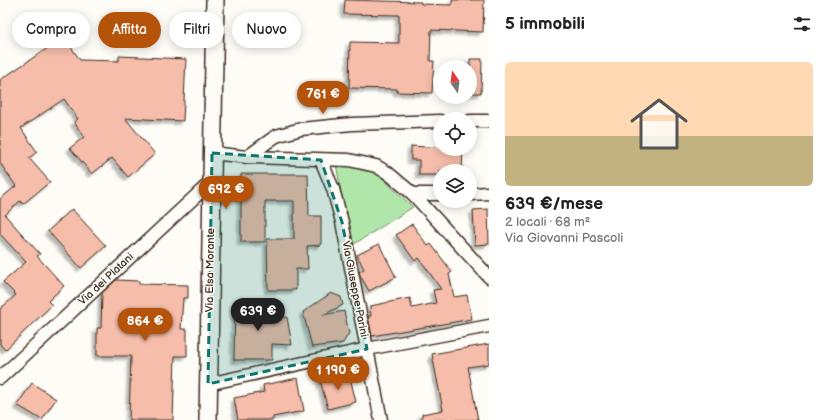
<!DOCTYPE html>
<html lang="it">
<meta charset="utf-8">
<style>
:root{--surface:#fff;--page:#f6f6f6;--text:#222;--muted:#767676;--line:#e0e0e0;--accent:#b45309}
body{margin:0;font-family:"Balsamiq Sans",sans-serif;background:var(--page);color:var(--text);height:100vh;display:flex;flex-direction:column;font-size:15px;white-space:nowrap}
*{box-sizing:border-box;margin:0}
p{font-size:13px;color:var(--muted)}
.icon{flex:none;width:22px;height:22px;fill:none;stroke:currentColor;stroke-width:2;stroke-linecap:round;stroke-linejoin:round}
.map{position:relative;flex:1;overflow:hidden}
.details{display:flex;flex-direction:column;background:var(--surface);width:340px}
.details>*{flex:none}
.guide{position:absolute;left:12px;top:12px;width:380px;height:36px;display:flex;gap:8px}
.needle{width:26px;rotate:346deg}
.fabs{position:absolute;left:433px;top:60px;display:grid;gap:8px}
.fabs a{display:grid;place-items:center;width:44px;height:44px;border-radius:50%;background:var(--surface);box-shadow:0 2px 10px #0003;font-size:20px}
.price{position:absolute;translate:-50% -34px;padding:0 9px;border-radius:14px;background:var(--accent);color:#fff;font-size:13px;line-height:26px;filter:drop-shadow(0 1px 2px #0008)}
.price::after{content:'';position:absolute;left:50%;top:24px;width:12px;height:9px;margin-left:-6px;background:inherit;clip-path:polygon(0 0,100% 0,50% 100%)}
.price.on{background:#222;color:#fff}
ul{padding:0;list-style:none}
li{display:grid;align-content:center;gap:8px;height:212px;padding:0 16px}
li+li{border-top:1px solid var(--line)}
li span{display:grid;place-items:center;height:124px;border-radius:6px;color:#555}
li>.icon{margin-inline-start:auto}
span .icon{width:72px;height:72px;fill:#fffc;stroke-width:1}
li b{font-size:17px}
h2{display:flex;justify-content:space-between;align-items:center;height:48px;padding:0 16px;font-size:17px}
.pill{padding:0 14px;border-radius:18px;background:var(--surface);box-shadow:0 2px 10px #0003;font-size:14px;line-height:36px}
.pill.on{background:var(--accent);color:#fff}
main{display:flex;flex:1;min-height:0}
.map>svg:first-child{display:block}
.green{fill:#b0e6a9;stroke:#768864}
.building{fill:#f5bdaa;stroke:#3b2a1e;filter:url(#shadow)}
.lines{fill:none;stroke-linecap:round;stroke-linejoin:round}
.street-casing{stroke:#3b2a1e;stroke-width:15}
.secondary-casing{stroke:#3b2a1e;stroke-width:20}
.street{stroke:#fdfcf7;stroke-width:12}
.secondary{stroke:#fdfcf7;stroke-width:17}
.marked{fill:#0f766e;fill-opacity:0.2;stroke:#0f766e;stroke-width:3;stroke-dasharray:8 5;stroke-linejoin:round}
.labels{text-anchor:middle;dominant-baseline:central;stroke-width:3;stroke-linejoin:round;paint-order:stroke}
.street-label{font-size:11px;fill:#3b2a1e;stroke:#fdfcf7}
</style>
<main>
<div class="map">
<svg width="489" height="420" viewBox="0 0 489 420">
<defs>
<filter id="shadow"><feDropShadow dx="-3.5" dy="3.5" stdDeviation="1" flood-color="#0004"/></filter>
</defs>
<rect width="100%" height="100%" fill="#fdfcf7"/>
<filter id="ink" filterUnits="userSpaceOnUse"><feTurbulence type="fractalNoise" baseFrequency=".025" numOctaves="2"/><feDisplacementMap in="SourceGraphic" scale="8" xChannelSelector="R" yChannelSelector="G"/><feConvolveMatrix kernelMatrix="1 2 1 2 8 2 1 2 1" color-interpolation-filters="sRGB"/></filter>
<g filter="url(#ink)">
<polygon class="green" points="336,164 364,167 378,174 413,207 351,246"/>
<g class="building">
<polygon points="345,0 421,2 421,4 452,5 452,0 484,0 483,32 431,30 430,61 434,61 432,93 397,92 397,89 349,88 350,42 399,43 399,15 344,14"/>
<polygon points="64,37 80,60 119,61 119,56 186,59 183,121 125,118 155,154 128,177 112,158 92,174 70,148 84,137 74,122 78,119 64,99 21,128 37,152 29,158 50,182 23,204 20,201 5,215 40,254 37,256 64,286 48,301 52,305 5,350 0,344 0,309 16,295 3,282 26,262 0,234 0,199 16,186 0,163 0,80"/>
<polygon points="470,59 482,59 481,93 470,93"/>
<polygon points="411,146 463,149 462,171 440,171 440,175 419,175 419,160 411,160"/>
<polygon points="241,174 308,174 309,216 321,216 321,245 307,246 308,269 296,269 296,290 268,290 267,239 294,239 294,201 265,201 265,242 241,242"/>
<polygon points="72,209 106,246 81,268 48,231"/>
<polygon points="488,209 489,244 475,245 473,210"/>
<polygon points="412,224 428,246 431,244 452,272 449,274 454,297 467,295 472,319 372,336 368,316 371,316 370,306 410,298 412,308 436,303 433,290 441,289 419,258 415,261 396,235"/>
<polygon points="379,244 396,277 369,291 360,275 359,272 364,269 357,255"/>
<polygon points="116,280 139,281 139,284 188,285 188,298 183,298 181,329 187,329 187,356 175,356 173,420 129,420 131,356 97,356 97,328 101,328 102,293"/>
<polygon points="331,293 341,297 343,305 323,315 344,311 349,333 343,343 312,347 303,312"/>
<polygon points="235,303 271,303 270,317 287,317 292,345 272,344 272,360 234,360"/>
<polygon points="489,344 489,364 468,367 478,420 422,420 422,414 443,410 432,354"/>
<polygon points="349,373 356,402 328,409 320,380"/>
<polygon points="298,378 304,411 273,417 273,420 238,420 234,398 264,392 263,385"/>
<polygon points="32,383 56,399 42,420 17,405"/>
</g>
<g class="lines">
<g class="street-casing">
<g id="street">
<polyline points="470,121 489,121"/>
<polyline points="212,153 247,157 276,136 301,129 352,124 440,121"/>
<polyline points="247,157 349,160 376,166 388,173 413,194 489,277"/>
<polyline points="321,160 333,189 342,222 381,420"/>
<polyline points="413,194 440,194"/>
<polyline points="470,194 489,193"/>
<polyline points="0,378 212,181"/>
<polyline points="208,384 367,349 489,326"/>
</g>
</g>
<g class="secondary-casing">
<polyline id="secondary" points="208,420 215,0"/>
</g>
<use href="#street" class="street"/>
<use href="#secondary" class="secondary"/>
</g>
</g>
<path class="marked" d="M 212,153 L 321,160 L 342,222 L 367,349 L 208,384 Z"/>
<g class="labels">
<g class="street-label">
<text transform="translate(210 270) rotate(-89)">Via Elsa Morante</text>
<text transform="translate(106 279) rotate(-43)">Via dei Platani</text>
<text transform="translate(355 289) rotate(79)">Via Giuseppe Parini</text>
</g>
</g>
</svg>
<div class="fabs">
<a><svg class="needle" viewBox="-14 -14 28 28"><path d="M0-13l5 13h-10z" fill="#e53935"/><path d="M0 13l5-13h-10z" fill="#767676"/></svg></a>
<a><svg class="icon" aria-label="locate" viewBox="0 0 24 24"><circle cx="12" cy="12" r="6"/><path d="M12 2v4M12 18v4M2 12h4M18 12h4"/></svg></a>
<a><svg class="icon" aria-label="layers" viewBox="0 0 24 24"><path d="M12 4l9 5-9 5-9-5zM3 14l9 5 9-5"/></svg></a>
</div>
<b class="price" style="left:323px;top:115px">761 €</b>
<b class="price" style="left:226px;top:210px">692 €</b>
<b class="price on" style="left:258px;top:332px">639 €</b>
<b class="price" style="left:145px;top:342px">864 €</b>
<b class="price" style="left:338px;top:391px">1 190 €</b>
<div class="guide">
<a class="pill">Compra</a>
<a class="pill on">Affitta</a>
<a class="pill">Filtri</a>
<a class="pill">Nuovo</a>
</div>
</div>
<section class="details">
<h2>5 immobili<svg class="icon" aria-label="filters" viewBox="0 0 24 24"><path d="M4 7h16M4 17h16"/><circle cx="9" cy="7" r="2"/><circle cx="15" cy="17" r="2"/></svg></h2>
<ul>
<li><span style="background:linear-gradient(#ffd9b3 60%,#c2b280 0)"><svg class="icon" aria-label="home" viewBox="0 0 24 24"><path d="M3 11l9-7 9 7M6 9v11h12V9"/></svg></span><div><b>639 €/mese</b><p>2 locali · 68 m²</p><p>Via Giovanni Pascoli</p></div></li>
</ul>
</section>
</main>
